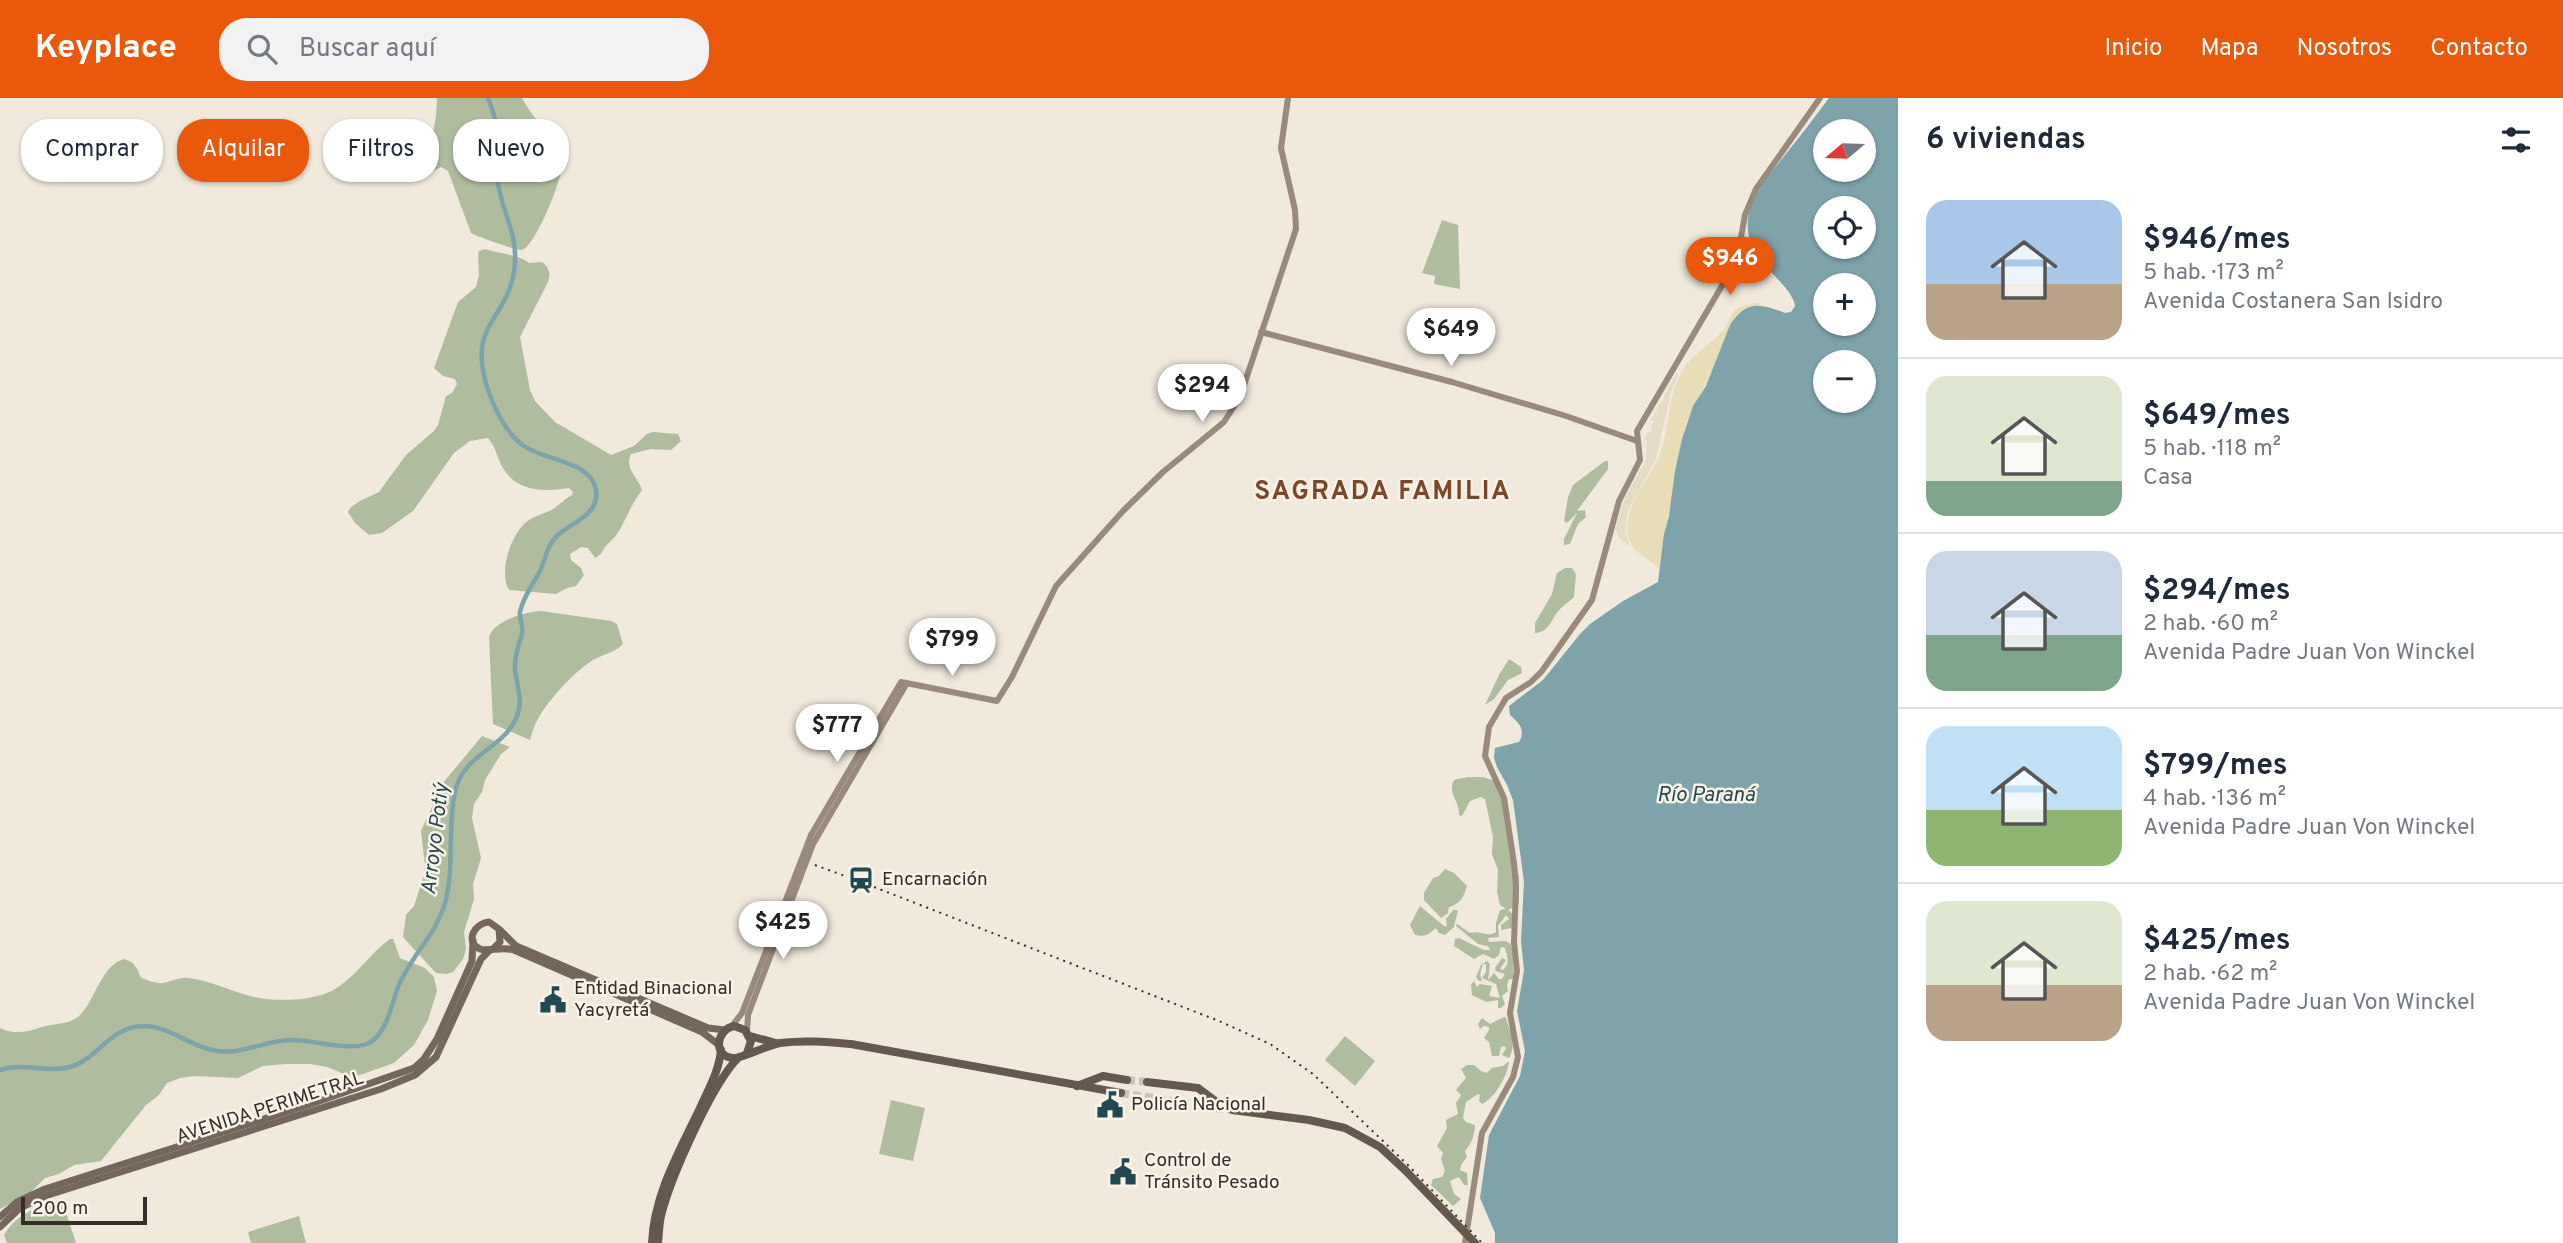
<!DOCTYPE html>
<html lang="es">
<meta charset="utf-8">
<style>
:root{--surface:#fff;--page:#f2f2f3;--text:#1f2937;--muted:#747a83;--line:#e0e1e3;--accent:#ea580c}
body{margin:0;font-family:Overpass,sans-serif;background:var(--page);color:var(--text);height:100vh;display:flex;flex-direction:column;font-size:26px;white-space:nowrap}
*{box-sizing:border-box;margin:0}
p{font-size:23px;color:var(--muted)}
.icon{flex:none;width:38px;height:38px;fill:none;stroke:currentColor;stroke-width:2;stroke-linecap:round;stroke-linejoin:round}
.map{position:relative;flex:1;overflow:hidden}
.panel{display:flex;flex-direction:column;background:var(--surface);width:665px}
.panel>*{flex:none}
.top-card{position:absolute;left:21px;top:21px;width:665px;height:63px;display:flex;gap:14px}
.needle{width:46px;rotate:251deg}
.tools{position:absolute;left:1813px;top:21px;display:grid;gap:14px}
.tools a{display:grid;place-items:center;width:63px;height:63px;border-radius:50%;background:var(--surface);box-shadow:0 2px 5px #0004;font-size:35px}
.scale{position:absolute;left:21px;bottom:18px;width:126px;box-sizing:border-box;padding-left:7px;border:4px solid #342e28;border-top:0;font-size:19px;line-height:24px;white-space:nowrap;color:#342e28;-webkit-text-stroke:5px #f8f2e8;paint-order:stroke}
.price{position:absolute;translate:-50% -60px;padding:0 16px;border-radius:24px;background:#fff;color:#222;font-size:23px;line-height:46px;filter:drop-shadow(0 2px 4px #0008)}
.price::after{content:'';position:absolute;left:50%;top:42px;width:21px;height:16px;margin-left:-10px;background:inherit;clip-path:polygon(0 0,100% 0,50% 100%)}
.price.current{background:var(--accent);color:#fff}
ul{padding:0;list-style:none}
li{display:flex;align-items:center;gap:21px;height:175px;padding:0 28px}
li+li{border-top:2px solid var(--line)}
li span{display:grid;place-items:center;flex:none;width:196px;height:140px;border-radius:21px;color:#555}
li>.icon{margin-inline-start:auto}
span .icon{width:84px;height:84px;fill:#fffc;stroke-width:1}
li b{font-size:30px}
h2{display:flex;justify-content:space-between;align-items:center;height:84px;padding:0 28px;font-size:30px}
.chip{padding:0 24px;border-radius:28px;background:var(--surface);box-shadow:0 2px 5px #0004;font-size:24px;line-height:63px}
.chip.current{background:var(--accent);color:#fff}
header{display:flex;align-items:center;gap:42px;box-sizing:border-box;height:98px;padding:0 35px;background:var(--accent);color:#fff}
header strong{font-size:33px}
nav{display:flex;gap:38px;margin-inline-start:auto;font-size:24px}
.search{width:490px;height:63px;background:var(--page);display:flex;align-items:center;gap:18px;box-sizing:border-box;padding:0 24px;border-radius:28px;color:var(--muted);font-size:26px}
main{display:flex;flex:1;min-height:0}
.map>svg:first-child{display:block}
.green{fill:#afbd9e}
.sand{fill:#e8ddb6}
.plaza{fill:#e6dbc5}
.water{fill:#7ea3aa;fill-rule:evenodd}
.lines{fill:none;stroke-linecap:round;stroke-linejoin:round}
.canal{stroke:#7ea3aa;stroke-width:4.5}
.trunk-tunnel{stroke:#cac4b8;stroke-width:8;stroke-dasharray:8 4;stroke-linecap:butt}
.secondary{stroke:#9a8a7b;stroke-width:6}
.primary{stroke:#75675b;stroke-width:7}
.trunk{stroke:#65584e;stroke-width:8}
.rail{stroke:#342e28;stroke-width:2;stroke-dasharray:2 5;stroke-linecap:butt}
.trunk-bridge{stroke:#65584e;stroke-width:8}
.labels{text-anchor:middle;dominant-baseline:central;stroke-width:5;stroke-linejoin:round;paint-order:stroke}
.poi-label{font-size:19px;fill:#342e28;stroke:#f8f2e8;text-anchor:start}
.street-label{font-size:19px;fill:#342e28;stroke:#f8f2e8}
.water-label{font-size:21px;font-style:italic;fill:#224952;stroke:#f8f2e8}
.district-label{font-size:26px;font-weight:bold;letter-spacing:2px;fill:#7c4629;stroke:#f8f2e8}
</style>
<header>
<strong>Keyplace</strong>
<div class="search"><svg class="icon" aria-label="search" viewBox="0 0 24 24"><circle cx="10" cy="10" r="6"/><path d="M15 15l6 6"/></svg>Buscar aquí</div>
<nav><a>Inicio</a><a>Mapa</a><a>Nosotros</a><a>Contacto</a></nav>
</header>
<main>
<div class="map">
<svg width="1898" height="1145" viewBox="0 0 1898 1145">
<rect width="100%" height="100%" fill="#f0e9dc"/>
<g class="green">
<path d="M 437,0 L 522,0 C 533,22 557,40 562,65 C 564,78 535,149 522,152 C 518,153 476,138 471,135 L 448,73 L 441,69 L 418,82 L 413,78 L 413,72 C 432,45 436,33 437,0 Z"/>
<polygon points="1442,122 1458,127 1460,191 1434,186 1435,178 1422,175"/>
<path d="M 485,151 C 499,156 518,156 529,165 L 542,164 C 549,170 551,175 548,184 L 520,239 L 530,292 L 535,303 L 555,324 L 611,357 L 634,348 L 647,336 L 653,334 L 678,336 L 681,343 L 671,352 L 651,351 L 631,356 C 624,371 638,379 642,392 C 632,405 627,419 619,433 C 614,442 605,446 601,456 L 595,460 L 588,450 L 581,449 L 570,456 L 571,462 L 581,470 L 584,477 L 576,488 L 567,490 L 556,496 L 509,492 C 498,474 511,434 529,422 C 536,418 542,416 549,413 C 557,410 564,401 572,397 L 573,394 L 569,390 C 544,394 517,394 503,370 C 497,360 496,349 488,340 L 470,343 L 454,355 L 413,413 L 382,435 L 369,437 L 355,425 L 348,414 L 351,409 L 360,403 L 379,394 L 406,357 L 434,333 L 438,327 L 446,298 L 452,295 L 457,286 L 455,281 L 443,278 L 434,270 L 458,204 L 476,189 L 479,177 L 478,156 L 479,153 Z"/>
<polygon points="1605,363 1608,363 1608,371 1577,413 1585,412 1586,419 1578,426 1570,446 1564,447 1564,441 1577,415 1567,425 1564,423 1568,399 1573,387"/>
<path d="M 1565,470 L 1572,470 L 1576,476 L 1574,499 C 1570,503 1564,507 1560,511 C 1551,521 1550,534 1535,535 L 1535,525 L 1552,496 L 1557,475 Z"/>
<path d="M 541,513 L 611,523 L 617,526 L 623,546 C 615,555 600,557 590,564 C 573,575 547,604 538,621 C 534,627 532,635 530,642 L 493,626 L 489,540 C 492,523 525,514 541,513 Z"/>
<polygon points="1509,561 1521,569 1522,575 1508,582 1494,601 1485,607 1499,577"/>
<polygon points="482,638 510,649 501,656 485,682 482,694 474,706 472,720 481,760 473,786 474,801 464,834 466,851 463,861 453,874 447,876 436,875 403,839 406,817 414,808 424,777 425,768 421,733 443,685"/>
<path d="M 1468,679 L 1483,679 L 1498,684 L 1519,779 L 1519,806 L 1508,812 L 1513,816 L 1512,830 L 1501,832 L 1501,827 L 1509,821 L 1506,817 L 1498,828 L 1499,839 L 1488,840 L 1489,844 L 1505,843 L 1511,846 L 1515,865 L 1513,867 L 1514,881 L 1509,881 L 1507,887 L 1508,893 L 1502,898 L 1505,906 L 1501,910 L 1498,910 L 1498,902 L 1486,904 L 1472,897 L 1471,887 L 1474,883 L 1477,889 L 1480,886 L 1492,888 L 1489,898 L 1500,900 L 1496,886 L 1482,880 L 1486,874 L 1486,866 L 1483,866 C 1481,873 1479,876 1482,883 L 1479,883 L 1476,879 L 1481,867 L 1487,863 L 1490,866 L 1488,882 L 1494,875 L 1499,881 L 1502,881 L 1505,876 L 1496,873 L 1495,870 L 1502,860 L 1506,862 L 1500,871 L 1503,872 C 1511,865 1507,858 1505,850 L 1501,849 L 1499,857 L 1494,861 L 1483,856 L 1474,861 L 1454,848 L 1455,841 L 1459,840 L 1484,852 L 1490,852 L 1488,848 L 1478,846 L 1456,828 L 1457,826 L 1470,835 C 1480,832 1488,840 1496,834 L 1496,825 L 1500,812 L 1506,811 L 1500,807 L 1497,794 L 1498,772 L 1492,756 L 1493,739 L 1485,701 L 1481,699 L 1470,703 L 1462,718 L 1459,717 C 1460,702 1447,697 1454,682 Z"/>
<path d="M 1445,771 L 1454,775 L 1467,788 C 1464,799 1460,806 1449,809 L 1448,815 L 1441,820 L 1424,802 L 1424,795 L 1433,780 L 1439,778 Z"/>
<path d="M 1420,808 L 1444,828 L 1447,828 L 1446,821 L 1453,812 L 1458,812 L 1454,829 L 1445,837 L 1439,835 L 1436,830 C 1428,837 1426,839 1415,837 L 1410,827 Z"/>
<path d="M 390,841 L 393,841 L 400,860 L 425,870 L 434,879 L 437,893 L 428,922 L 414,947 L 394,965 L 357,978 L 344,976 L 327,969 L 310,966 L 285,966 L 263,968 L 238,980 L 194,978 L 180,980 L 167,985 L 159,997 L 146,1007 L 101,1063 L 74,1067 L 59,1076 L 45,1080 L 29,1096 L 0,1111 L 0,930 C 15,937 27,934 42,929 C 54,925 67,927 78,919 C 96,903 100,868 124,861 C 135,864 137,870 141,880 C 148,882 156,886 162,885 C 172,884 178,879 188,880 C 210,882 230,893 250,898 C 274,904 313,904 335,891 C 357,878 369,856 390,841 Z"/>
<path d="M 1504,919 L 1506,920 C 1510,934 1517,947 1509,960 L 1502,957 L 1506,950 L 1504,948 L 1501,949 L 1499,958 L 1492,958 L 1489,944 L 1484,940 L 1489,932 L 1489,929 L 1484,928 L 1480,931 L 1478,926 L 1482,920 L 1490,926 Z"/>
<polygon points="1345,938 1375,963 1355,988 1325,962"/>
<path d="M 1509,963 C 1508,977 1495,1000 1482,1006 L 1479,1003 L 1480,997 L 1478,996 L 1466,1004 L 1463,1020 L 1466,1024 L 1475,1027 C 1474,1039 1472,1044 1465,1053 L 1467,1059 L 1461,1067 L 1460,1072 L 1467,1075 L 1468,1087 L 1464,1087 L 1459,1079 L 1450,1083 L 1454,1096 L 1461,1101 L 1453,1108 L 1431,1087 L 1433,1081 L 1442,1079 L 1445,1073 L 1441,1061 L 1443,1055 L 1437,1048 L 1447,1030 L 1446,1022 L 1458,1016 L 1456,1005 L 1461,997 L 1456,992 L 1466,980 L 1461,971 L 1467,967 L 1474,967 L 1481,973 L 1487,975 L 1492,970 L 1503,968 Z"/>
<polygon points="891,1002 925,1010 913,1063 879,1056"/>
<path d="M 62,1102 L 76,1145 L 7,1145 L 4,1137 C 18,1114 39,1109 62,1102 Z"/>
<polygon points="299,1118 306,1145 251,1145 248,1134"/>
</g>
<path class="sand" d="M 1756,205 L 1769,208 L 1759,207 L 1730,227 L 1716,266 L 1686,325 L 1675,373 L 1673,396 L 1664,436 L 1660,472 C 1650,460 1631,455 1628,438 C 1623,408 1648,384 1659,359 C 1671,329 1666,295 1686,267 C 1695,255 1708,248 1718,238 C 1735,222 1725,209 1756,205 Z"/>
<polygon class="plaza" points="1676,276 1678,277 1671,294 1656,361 1627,415 1625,433 1630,448 1620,441 1615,431 1624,402 1646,362 1647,343 1644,341 1648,335 1652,333 1651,329 1654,323 1651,322"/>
<path class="water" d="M 1829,0 L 1898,0 L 1898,1145 L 1495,1145 L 1495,1135 L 1480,1100 L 1489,1037 L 1520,978 L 1525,953 L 1517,913 L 1524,872 L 1521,843 L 1524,784 L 1513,702 L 1507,687 L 1497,669 L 1494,660 L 1495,650 L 1519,644 C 1526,631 1519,625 1510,617 L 1509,608 L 1543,582 L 1580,536 L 1590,526 L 1623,503 L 1658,484 L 1664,436 L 1669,418 L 1675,373 L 1682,341 L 1693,308 L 1706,288 L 1730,227 C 1746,202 1760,205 1785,215 L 1791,214 L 1795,208 C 1794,194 1769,174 1760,161 C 1729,119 1763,85 1789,52 C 1803,35 1816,17 1829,0 ZM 1825,33 L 1864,33 L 1864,72 L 1825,72 ZM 1825,110 L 1864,110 L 1864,149 L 1825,149 ZM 1825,187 L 1864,187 L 1864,226 L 1825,226 ZM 1825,264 L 1864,264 L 1864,303 L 1825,303 Z"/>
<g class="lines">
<path class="canal" d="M 0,972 C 24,964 50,976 73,968 C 99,959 110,929 143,928 C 169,928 188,947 212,952 C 241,959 265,941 293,942 C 313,942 348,953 367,946 C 387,937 391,907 398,889 C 410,859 436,837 445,805 C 455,769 447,730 455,694 C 463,654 507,651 518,615 C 523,601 516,585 515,571 C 514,557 519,548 522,535 C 524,528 519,521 520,514 C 523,499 533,486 540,473 C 546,462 545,451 555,440 C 568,425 600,419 596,392 C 592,363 545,363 524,348 C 505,335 492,306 486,285 C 469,226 506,222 514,174 C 520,135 501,115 497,80 C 496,70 499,60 499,50 C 500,32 494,17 488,0"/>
<g class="trunk-tunnel">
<polyline points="1127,982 1147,984"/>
<polyline points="1121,995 1229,1012"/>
</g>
<g class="secondary">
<polyline points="1261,234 1452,284 1566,318 1637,343"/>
<polyline points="732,928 742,915 811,737 901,584 997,603 1012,579 1056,488 1123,413 1163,374 1224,324 1240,299 1296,131 1295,112 1281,50 1288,0"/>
<polyline points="747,933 748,917 813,746 907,585"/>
<polyline points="1465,1145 1482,1035 1513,979 1518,959 1510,915 1517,873 1514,844 1516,789 1514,765 1504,700 1485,658 1489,629 1506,600 1531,584 1542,573 1592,502 1619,403 1640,362 1637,333 1737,162 1745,117 1756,91 1820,0"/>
</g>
<g class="primary">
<polyline points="500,832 516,848 528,853 708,930 725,932"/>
<path d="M 494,850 L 500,844 L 499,831 L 489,824 C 475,825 464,843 480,851 C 488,854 502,848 514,852 L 702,934 L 719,947"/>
<polyline points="0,1119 17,1104 45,1091 311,1006 414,970 424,961 437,941 472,863 473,843"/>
<polyline points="0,1129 20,1110 45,1098 381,991 415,977 436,959 481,861 490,852"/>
</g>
<g class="trunk">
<polyline points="750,938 776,945"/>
<path d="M 747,955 L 751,943 L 745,932 L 734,928 C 716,932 712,959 734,960 C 740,961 768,947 780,945 C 804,942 827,944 851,946 L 1121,995"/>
<polyline points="1147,984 1198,990 1218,1005 1232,1012 1309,1022 1345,1030 1380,1049 1405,1072"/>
<polyline points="1077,988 1103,978 1127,982"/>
<path d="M 652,1145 C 654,1096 680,1052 701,1008 C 709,990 719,973 721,952"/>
<path d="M 658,1145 C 659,1136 659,1127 661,1118 C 670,1081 712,986 738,960"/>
</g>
<g class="rail">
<polyline points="815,767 845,778"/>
<polyline points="874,789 1219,923 1270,946 1313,976 1409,1068 1482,1145"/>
</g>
<polyline class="trunk-bridge" points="1405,1072 1475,1145"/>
</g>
<defs>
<g id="station-bare" transform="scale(2.1)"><path d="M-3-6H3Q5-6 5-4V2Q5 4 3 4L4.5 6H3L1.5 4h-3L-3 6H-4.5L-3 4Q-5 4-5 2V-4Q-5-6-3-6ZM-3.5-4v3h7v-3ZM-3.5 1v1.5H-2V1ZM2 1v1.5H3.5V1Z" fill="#224952" stroke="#f8f2e8" stroke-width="2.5" paint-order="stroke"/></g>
<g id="civic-bare" transform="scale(2.1)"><path d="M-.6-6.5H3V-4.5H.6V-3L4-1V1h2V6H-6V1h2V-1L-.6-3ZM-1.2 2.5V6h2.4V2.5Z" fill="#224952" stroke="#f8f2e8" stroke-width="2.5" paint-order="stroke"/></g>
</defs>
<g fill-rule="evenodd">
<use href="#station-bare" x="861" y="782"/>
<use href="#civic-bare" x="553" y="902"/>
<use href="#civic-bare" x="1110" y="1007"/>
<use href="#civic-bare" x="1123" y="1074"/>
</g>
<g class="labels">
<g class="poi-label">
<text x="882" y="782">Encarnación</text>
<text x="574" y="891">Entidad Binacional<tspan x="574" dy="22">Yacyretá</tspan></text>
<text x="1131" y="1007">Policía Nacional</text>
<text x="1144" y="1063">Control de<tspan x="1144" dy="22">Tránsito Pesado</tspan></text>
</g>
<g class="street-label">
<text transform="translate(270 1010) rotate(-18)">AVENIDA PERIMETRAL</text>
</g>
<g class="water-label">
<text x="1706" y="697">Río Paraná</text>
<text transform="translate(436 741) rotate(-83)">Arroyo Poti´y</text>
</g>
<g class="district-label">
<text x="1383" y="394">SAGRADA FAMILIA</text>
</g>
</g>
</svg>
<div class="tools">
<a><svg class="needle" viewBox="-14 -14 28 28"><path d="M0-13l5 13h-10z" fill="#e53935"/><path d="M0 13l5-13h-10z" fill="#747a83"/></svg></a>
<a><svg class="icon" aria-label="locate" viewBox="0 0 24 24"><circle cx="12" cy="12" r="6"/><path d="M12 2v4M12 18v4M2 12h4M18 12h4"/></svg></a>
<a>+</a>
<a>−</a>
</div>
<div class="scale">200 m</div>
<b class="price current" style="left:1730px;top:199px">$946</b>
<b class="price" style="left:1451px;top:270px">$649</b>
<b class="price" style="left:1202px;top:326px">$294</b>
<b class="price" style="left:952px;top:580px">$799</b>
<b class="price" style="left:837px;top:666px">$777</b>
<b class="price" style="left:783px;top:863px">$425</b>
<div class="top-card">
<a class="chip">Comprar</a>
<a class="chip current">Alquilar</a>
<a class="chip">Filtros</a>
<a class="chip">Nuevo</a>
</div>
</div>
<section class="panel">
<h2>6 viviendas<svg class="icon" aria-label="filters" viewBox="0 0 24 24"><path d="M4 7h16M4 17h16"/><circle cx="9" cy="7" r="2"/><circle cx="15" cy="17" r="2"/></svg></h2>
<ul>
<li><span style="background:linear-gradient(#a9c7e8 60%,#b9a48a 0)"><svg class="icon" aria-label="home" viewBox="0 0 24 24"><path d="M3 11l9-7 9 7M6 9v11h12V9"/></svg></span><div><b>$946/mes</b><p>5 hab. · 173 m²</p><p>Avenida Costanera San Isidro</p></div></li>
<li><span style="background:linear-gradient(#dfe7d0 75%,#7fa58c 0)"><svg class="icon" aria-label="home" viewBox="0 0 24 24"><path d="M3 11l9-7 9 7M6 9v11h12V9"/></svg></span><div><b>$649/mes</b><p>5 hab. · 118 m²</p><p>Casa</p></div></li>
<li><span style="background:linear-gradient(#c9d6e8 60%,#7fa58c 0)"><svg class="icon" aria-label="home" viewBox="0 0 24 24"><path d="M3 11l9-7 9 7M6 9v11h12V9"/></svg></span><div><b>$294/mes</b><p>2 hab. · 60 m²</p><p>Avenida Padre Juan Von Winckel</p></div></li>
<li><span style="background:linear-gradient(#bfe0f5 60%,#8fb573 0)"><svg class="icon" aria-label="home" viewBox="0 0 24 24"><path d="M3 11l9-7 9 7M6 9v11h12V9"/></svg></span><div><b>$799/mes</b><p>4 hab. · 136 m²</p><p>Avenida Padre Juan Von Winckel</p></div></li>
<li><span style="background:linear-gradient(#dfe7d0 60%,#b9a48a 0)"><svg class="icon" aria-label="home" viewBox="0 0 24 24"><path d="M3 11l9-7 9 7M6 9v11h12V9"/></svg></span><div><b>$425/mes</b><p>2 hab. · 62 m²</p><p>Avenida Padre Juan Von Winckel</p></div></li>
</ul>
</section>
</main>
